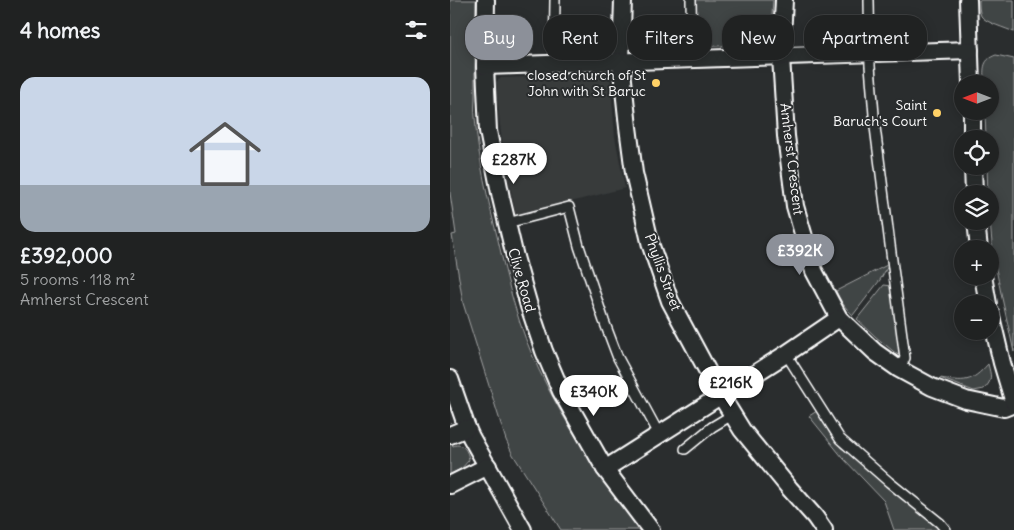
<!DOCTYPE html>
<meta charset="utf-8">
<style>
:root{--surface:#202222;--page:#282a2a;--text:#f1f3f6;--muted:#a2a4a5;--line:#3d3f40;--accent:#8c9099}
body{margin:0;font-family:Delius,sans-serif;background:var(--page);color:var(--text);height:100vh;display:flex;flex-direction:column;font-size:19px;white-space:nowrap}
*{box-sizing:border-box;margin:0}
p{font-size:16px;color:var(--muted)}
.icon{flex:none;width:28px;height:28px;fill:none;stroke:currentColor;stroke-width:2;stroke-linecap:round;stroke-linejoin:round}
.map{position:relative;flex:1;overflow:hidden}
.side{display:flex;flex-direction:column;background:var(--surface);width:450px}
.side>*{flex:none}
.top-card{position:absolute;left:15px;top:15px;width:474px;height:45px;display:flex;gap:10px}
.needle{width:32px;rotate:270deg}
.tools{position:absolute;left:504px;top:75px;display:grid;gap:10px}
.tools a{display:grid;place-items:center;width:45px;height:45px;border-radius:50%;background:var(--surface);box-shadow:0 2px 12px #0003,0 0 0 1px var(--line);font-size:25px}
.price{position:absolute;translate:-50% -42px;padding:0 11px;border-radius:18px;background:#fff;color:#222;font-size:16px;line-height:32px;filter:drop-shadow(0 1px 2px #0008)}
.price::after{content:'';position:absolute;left:50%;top:30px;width:15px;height:11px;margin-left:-8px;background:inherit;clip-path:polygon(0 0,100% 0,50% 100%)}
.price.current{background:var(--accent);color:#fff}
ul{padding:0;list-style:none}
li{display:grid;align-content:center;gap:10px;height:265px;padding:0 20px}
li+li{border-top:1px solid var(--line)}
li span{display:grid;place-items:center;height:155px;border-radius:15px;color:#555}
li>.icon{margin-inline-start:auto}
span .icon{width:90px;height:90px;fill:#fffc;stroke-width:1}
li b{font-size:21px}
h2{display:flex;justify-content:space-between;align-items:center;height:60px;padding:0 20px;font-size:21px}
.chip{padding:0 18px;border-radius:20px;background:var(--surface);box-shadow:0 2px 12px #0003,0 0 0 1px var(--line);font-size:18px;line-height:45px}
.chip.current{background:var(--accent);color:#fff}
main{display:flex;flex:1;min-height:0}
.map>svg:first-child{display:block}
.built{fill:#373a3b}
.green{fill:#414445;stroke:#a0a2a2}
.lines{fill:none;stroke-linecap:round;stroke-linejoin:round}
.lane-casing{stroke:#fff;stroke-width:12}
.street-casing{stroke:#fff;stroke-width:20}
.lane{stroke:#2a2d2e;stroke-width:9}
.street{stroke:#2a2d2e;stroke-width:16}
.poi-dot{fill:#ffd166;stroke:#2a2d2e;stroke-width:2}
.labels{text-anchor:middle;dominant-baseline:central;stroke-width:4;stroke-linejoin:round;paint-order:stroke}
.poi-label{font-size:14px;fill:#fff;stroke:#2a2d2e;text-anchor:end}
.street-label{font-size:14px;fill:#fff;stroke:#2a2d2e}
</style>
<main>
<section class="side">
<h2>4 homes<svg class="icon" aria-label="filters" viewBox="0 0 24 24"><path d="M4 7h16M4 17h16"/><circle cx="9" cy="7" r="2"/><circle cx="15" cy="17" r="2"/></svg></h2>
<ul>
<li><span style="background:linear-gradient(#c9d6e8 70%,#9aa5b1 0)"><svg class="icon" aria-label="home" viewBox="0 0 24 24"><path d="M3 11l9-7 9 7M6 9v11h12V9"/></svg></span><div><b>£392,000</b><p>5 rooms · 118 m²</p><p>Amherst Crescent</p></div></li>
</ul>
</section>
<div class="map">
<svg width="564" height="530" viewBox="0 0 564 530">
<rect width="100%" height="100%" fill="#2a2d2e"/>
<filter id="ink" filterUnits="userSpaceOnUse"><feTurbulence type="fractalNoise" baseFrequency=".02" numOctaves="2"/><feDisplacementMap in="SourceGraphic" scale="10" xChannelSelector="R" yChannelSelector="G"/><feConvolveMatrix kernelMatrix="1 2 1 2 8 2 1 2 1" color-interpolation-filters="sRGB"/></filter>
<g filter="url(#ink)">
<polygon class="built" points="160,74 165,137 175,188 66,216 53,151 49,116 46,82 51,78"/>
<g class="green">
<path d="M 0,0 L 26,0 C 25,32 25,63 25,95 C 25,102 24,110 25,117 C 28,159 38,200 48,240 C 58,284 69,329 89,370 C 116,427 153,479 189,530 L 111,530 L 62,453 L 56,440 L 13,303 L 2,235 L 6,234 L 0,193 Z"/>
<polygon points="244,0 323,0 320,44 244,47"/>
<path d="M 529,0 L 564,0 L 564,32 C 556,28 536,23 531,16 C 529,11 529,5 529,0 Z"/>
<path d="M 546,55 L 564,59 L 564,352 L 552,298 L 543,254 L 540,221 L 540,194 L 538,194 L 537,166 L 540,166 L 540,139 L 536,139 L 535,111 L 540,111 L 540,84 L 534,84 C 534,71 531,60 546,55 Z"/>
<path d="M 439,264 L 430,280 L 403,315 C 395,308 390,300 386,291 Z"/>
<polygon points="434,285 442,286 451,352 448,355 426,337 407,319"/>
<path d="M 538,364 C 541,376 543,380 534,389 L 524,391 L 490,378 C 515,382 521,383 538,364 Z"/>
<polygon points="367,411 377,425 379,432 391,448 402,454 492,530 444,530 434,501 393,458 359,416"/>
<path d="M 0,443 L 1,443 L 3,446 C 13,442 18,451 19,460 L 11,469 L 0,474 Z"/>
</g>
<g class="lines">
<g class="lane-casing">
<g id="lane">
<polyline points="241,0 242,59"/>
<polyline points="419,0 420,66 425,127 443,268 455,358 449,369"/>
<polyline points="104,64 105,0"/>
<polyline points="57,223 119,207 129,246 154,321 168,358 209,434"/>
<polyline points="336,354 390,439 439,482 490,523 496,530"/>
<polyline points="235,449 262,427 282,415"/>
</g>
</g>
<g class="street-casing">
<g id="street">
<polyline points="36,0 35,66 38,131 51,198 65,257 79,306 94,351 111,391 155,469 201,530"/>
<polyline points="173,0 171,61 178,127 184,173 201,246 220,301 271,396 292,430 340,489 365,517 374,530"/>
<polyline points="334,0 331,57 336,136 345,206 364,271 389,318 425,352 449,369 482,387 516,400 554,408 564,404"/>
<polyline points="518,0 521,84"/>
<polyline points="35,66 520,50"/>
<polyline points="522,111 522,139"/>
<polyline points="523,166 524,194"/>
<polyline points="526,221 529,249"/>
<polyline points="533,276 538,304"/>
<polyline points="540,312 552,363 564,403"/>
<polyline points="0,379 17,428 21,437 73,530"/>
<polyline points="0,435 17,428"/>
<polyline points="155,469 336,354 389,318"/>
<polyline points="0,485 38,466"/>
</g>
</g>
<use href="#lane" class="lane"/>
<use href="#street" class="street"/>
</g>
</g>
<g class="poi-dot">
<circle cx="206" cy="83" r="5"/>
<circle cx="487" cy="113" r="5"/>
</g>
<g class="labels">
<g class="poi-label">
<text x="196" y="75">closed church of St<tspan x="196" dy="16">John with St Baruc</tspan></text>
<text x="477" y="105">Saint<tspan x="477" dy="16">Baruch's Court</tspan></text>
</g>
<g class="street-label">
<text transform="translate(342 159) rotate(83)">Amherst Crescent</text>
<text transform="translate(213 272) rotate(70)">Phyllis Street</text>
<text transform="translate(72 280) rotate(74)">Clive Road</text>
</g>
</g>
</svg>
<div class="tools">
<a><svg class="needle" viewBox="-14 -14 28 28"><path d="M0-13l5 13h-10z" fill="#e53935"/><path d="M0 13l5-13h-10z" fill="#a2a4a5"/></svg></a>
<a><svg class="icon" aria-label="locate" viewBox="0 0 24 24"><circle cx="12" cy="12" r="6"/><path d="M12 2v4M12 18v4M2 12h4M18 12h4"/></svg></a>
<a><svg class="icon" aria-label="layers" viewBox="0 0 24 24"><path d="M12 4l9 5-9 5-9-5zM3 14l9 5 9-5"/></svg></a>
<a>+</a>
<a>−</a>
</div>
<b class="price" style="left:64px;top:185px">£287K</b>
<b class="price current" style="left:350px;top:276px">£392K</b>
<b class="price" style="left:281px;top:408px">£216K</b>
<b class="price" style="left:144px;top:417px">£340K</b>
<div class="top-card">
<a class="chip current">Buy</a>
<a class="chip">Rent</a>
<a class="chip">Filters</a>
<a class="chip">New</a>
<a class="chip">Apartment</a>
</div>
</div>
</main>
